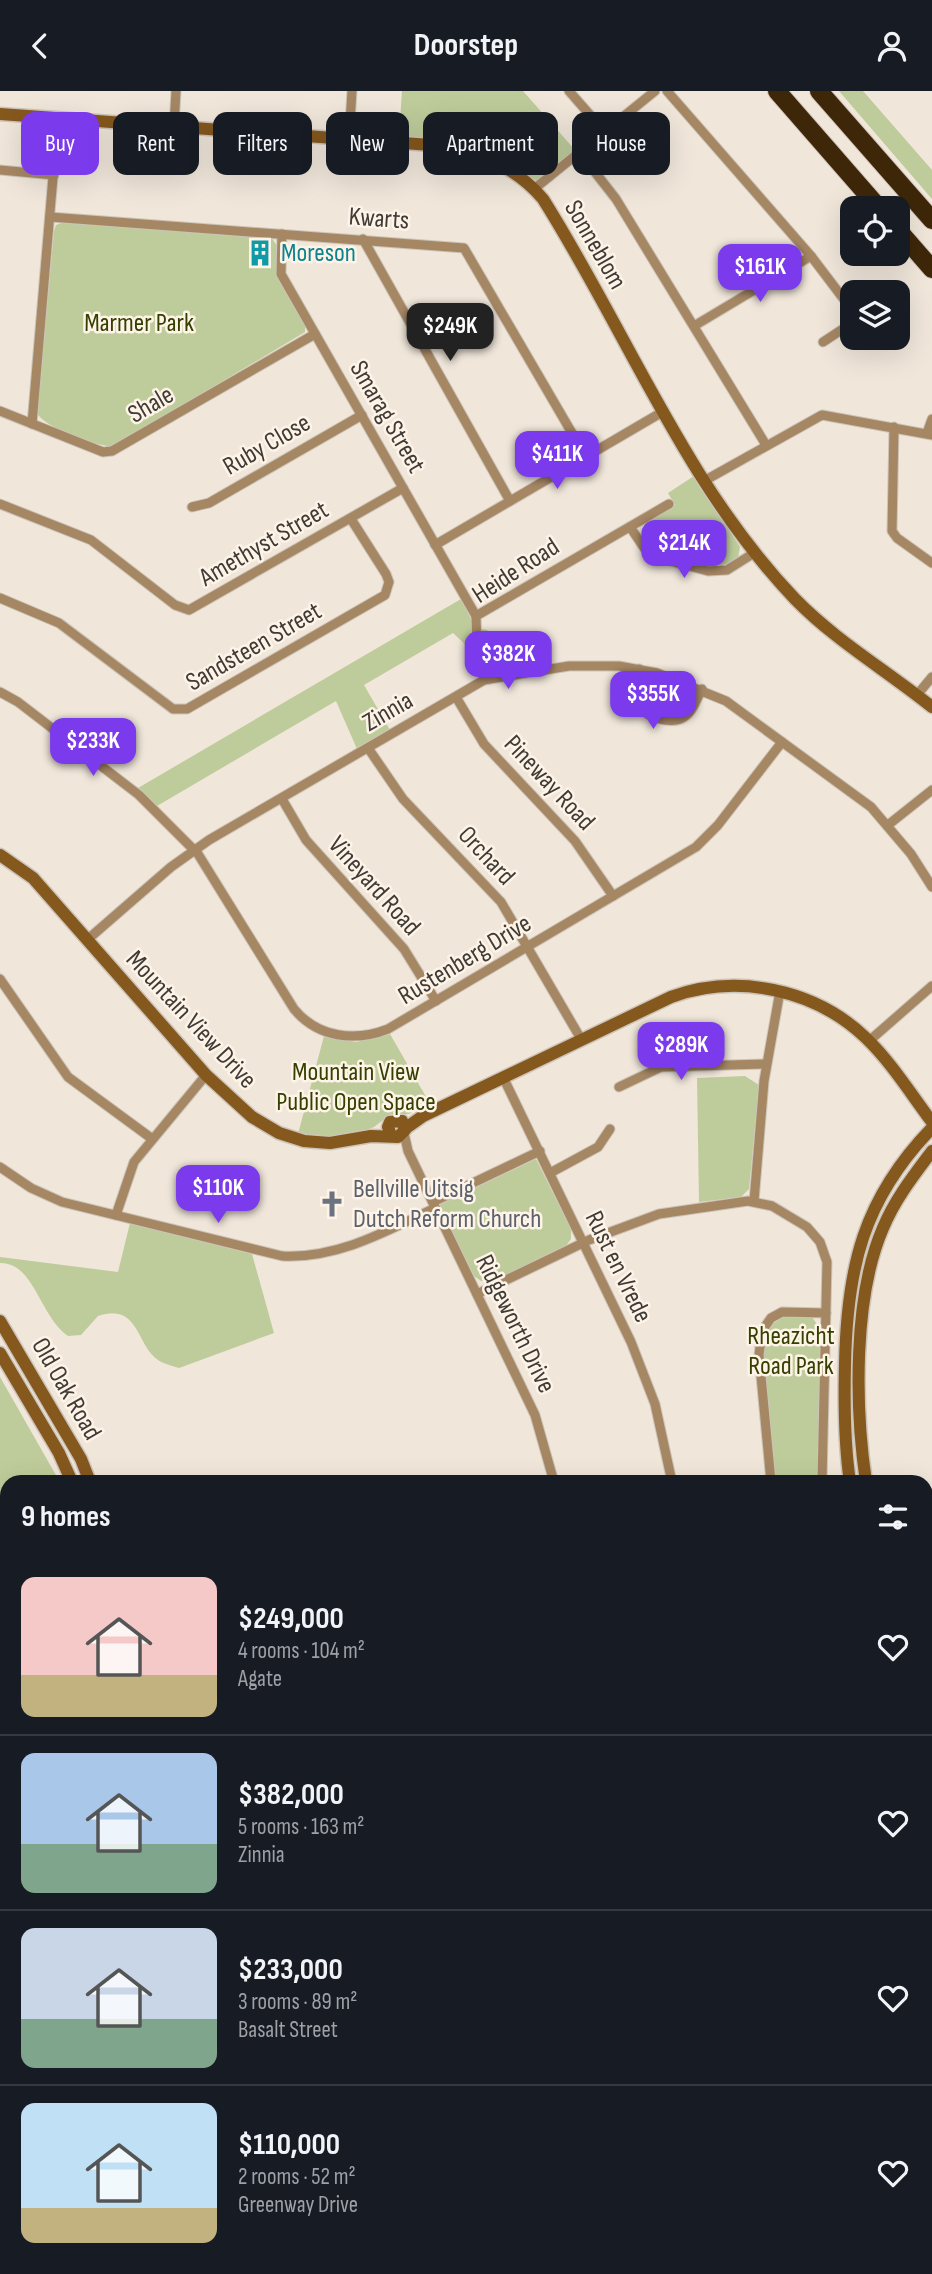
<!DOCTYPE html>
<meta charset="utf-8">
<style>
:root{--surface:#171b24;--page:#242831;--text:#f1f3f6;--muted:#9ea1a6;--line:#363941;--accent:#7c3aed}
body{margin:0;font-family:"Sofia Sans Condensed",sans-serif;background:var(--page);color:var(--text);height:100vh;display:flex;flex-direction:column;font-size:26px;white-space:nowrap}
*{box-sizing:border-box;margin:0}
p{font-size:23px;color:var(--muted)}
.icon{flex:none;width:38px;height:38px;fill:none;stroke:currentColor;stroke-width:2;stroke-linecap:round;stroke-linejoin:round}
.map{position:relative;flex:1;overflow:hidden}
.drawer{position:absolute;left:0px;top:1384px;width:933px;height:800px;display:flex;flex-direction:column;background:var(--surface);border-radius:21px 21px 0 0;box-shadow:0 7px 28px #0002}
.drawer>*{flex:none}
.top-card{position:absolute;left:21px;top:21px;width:891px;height:63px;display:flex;gap:14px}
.fabs{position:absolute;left:840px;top:105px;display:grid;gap:14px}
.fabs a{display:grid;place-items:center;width:70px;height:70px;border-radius:14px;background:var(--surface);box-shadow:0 7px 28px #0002;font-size:35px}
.price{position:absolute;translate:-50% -60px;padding:0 16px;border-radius:14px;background:var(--accent);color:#fff;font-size:23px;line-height:46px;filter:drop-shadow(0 2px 4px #0008)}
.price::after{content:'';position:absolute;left:50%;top:42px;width:21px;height:16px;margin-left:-10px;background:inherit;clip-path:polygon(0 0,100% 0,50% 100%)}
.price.selected{background:#222;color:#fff}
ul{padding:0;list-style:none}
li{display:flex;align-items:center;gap:21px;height:175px;padding:0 21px}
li+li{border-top:2px solid var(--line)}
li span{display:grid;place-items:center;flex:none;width:196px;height:140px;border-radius:14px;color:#555}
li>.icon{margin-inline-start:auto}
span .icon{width:84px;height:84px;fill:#fffc;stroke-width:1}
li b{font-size:30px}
h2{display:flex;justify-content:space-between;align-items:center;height:84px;padding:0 21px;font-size:30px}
.chip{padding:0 24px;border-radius:14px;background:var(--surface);box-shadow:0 7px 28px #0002;font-size:24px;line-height:63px}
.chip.selected{background:var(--accent);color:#fff}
header{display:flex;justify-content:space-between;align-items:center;height:91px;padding:0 21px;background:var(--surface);font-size:32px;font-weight:700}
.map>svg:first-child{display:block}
.green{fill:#becc9b}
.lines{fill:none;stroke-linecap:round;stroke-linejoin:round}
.street-casing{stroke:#cdc4b9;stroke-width:11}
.secondary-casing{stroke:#cdc4b9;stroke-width:15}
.primary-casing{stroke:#cdc4b9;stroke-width:17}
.highway-casing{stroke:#cdc4b9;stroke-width:20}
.street{stroke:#a68764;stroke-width:9}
.secondary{stroke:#85581e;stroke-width:12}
.primary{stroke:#5d3d16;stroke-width:14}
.highway{stroke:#3e2709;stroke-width:18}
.labels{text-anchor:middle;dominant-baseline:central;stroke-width:5;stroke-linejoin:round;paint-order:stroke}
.street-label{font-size:26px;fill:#3f3b36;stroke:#fef3e7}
.culture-label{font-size:26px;fill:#0d838f;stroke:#fef3e7;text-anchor:start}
.park-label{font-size:26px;fill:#344000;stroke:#fef3e7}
.worship-label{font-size:26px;fill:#5b616d;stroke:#fef3e7;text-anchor:start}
</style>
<header><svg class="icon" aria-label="back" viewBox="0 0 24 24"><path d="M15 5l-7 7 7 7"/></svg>Doorstep<svg class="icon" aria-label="person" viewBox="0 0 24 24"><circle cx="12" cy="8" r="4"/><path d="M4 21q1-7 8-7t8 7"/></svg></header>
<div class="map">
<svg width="932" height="2183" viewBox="0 0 932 2183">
<rect width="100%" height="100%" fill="#f0e6da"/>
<g class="green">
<path d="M 402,0 L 523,0 L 575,59 L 537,90 C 490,57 456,49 399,45 Z"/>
<polygon points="839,0 863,0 932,79 932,108"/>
<path d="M 64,131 L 272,147 L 277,155 L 276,182 L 305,234 L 305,241 L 114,355 C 99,357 43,336 37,322 L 54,140 L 56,134 Z"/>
<path d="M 694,385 L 740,456 L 738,468 C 713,483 682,469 656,462 L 648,457 L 641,445 L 645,432 L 675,414 L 668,402 Z"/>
<polygon points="461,508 472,530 470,554 467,555 453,542 364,594 390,639 357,658 336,610 157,715 138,697"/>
<polygon points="481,538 487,539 522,573 521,577 497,582 487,578 480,554"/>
<polygon points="653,586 689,599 692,607 687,619 674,626 645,617 640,606 643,591"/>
<polygon points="390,943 429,1011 409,1023 391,1023 374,1036 358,1042 334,1046 298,1043 324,945 356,951"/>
<polygon points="745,985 759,994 749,1098 741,1106 699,1111 697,987"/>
<polygon points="536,1068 571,1138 571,1148 565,1156 491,1191 481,1190 474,1185 439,1114"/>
<path d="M 130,1132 L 252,1163 L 274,1242 L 179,1277 C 173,1275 164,1273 158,1269 C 136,1254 139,1211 98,1225 L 81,1244 L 68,1245 C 40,1226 34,1171 0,1172 L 0,1166 L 118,1181 Z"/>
<polygon points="786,1224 812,1226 821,1239 817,1391 775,1391 763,1261 768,1236"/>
<polygon points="0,1286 57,1386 45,1391 7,1391 7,1407 0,1410"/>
<polygon points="932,1424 932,1783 926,1746 926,1437"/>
</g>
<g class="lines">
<g class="street-casing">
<g id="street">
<polyline points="569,0 605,41"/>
<polyline points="667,0 811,165 852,219"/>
<polyline points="174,35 176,0"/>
<polyline points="349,48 352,0"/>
<polyline points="580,62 616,108 766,354"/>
<polyline points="0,79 54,84"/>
<polyline points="534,98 655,0"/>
<polyline points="50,126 464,157 586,366"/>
<polyline points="282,143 281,183 476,525"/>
<polyline points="363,148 510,410"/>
<polyline points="694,235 811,165"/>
<polyline points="823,251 852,232"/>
<polyline points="0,320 103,361 112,360 315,243"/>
<polyline points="32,333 58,27"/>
<polyline points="894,336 892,440 897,447 932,472"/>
<polyline points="927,342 932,328"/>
<polyline points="704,390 822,324 932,344"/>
<polyline points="0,413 91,449 175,514 189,519 403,397"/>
<polyline points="192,416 209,412 362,324"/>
<polyline points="630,436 649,464 708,480 727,479 754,462"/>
<polyline points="435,454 664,320"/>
<polyline points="0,507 59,532 173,618 187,618 385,504 389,491 386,483 351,428"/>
<path d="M 639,578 C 637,588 632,601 636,611 C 641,625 672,635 684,626 C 693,620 697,607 702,598"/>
<polyline points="484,589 477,560 476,525 669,413"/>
<path d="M 0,601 L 18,611 L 139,704 L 198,763 L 294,918 C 318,947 355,951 388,938 L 696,756 L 718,734 L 782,651"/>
<polyline points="917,604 932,586"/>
<polyline points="456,606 484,653 575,750 613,805"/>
<polyline points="368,657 403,708 501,811 581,948"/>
<polyline points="282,708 306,749 404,858 436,910"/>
<polyline points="888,734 932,699"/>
<polyline points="87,849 171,776 209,749 484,589 569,575 619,575 657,582 726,610 871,716 911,763 932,796"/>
<polyline points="0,888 68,986 151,1047"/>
<polyline points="869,950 932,895"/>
<polyline points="503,986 631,1251 655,1313 672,1391"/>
<polyline points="619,996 661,976 766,973"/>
<polyline points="404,1042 408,1060 535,1324 554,1391"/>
<path d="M 0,1076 L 31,1097 L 62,1111 L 282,1165 C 337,1168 387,1140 435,1117"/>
<polyline points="550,1082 598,1056 610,1038"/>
<polyline points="754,1110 764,990 780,900"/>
<polyline points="433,1111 540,1060"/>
<polyline points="116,1124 134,1071 206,984"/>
<polyline points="477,1203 589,1149 659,1123 748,1110 772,1115 807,1136 820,1151 827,1171 822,1391"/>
<polyline points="771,1391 759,1264 762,1240 771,1227 782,1221 826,1222"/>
<polyline points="0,1546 7,1546"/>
<polyline points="0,1691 7,1691"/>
<polyline points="0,2088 7,2088"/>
<polyline points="227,2177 229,2183"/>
<polyline points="893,2177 893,2183"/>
<polyline points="30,2183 33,2177"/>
<polyline points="89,2183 91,2177"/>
<polyline points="373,2183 396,2177"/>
</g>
</g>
<g class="secondary-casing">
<g id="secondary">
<path d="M 0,23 L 445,55 C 484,64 517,77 543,108 C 627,241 685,393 795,508 C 836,550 886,579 932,616"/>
<polyline points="0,764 33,787 206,984 252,1026 279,1042 304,1050 330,1052 371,1045 398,1046 405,1039 402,1030 390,1031 388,1036 391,1044"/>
<path d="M 406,1037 L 423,1025 L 671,906 C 737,882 815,898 866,947 C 891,971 911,1003 932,1031"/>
<polyline points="0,1230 81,1368 90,1391"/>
<polyline points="0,1262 59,1362 72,1391"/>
<path d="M 850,1391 C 844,1351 844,1313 845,1273 C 847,1177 863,1108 932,1037"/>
<path d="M 866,1391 C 855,1317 853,1206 883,1137 C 895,1108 914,1084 932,1060"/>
<polyline points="926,2055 932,2167"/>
<polyline points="916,2177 916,2183"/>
<polyline points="114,2183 116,2177"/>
<polyline points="133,2183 135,2177"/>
</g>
</g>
<g class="primary-casing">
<g id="primary">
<polyline points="926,1926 932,1926"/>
<polyline points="0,1965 7,1964"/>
<polyline points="0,1983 7,1982"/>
<polyline points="926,2062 932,2062"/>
</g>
</g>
<g class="highway-casing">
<g id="highway">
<polyline points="777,0 879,117"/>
<polyline points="819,0 932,129"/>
<polyline points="898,139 932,178"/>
</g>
</g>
<use href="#street" class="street"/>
<use href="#secondary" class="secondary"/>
<use href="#primary" class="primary"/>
<use href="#highway" class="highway"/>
</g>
<defs>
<g id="building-bare" transform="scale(2.1)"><path d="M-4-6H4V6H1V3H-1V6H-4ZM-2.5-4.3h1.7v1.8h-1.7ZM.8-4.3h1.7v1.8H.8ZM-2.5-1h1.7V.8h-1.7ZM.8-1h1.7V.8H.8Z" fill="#0f9aa8" stroke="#fef3e7" stroke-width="2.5" paint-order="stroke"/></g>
<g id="church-bare" transform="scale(2.1)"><path d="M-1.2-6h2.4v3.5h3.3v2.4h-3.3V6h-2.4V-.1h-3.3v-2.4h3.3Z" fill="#6b7280" stroke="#fef3e7" stroke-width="2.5" paint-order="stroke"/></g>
</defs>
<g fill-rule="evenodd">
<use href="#building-bare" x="260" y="162"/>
<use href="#church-bare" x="332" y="1113"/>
</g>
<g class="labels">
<g class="street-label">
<text transform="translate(379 128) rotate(4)">Kwarts</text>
<text transform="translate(595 154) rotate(60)">Sonneblom</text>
<text transform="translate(151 314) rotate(-30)">Shale</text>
<text transform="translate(387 326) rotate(60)">Smarag Street</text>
<text transform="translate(267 354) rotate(-30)">Ruby Close</text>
<text transform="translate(264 453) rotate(-30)">Amethyst Street</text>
<text transform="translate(516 480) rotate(-33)">Heide Road</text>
<text transform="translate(254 556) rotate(-30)">Sandsteen Street</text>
<text transform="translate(388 621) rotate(-30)">Zinnia</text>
<text transform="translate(549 692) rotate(47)">Pineway Road</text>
<text transform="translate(486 765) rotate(47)">Orchard</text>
<text transform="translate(374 795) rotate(48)">Vineyard Road</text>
<text transform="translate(465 869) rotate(-31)">Rustenberg Drive</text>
<text transform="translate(191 929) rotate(47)">Mountain View Drive</text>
<text transform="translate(618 1176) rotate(64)">Rust en Vrede</text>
<text transform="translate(515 1233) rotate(64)">Ridgeworth Drive</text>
<text transform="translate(66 1298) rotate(60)">Old Oak Road</text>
</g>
<g class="culture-label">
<text x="281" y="162">Moreson</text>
</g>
<g class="park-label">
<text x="139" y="232">Marmer Park</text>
<text x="356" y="981">Mountain View<tspan x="356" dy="30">Public Open Space</tspan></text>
<text x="791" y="1245">Rheazicht<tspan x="791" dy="30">Road Park</tspan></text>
</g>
<g class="worship-label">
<text x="353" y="1098">Bellville Uitsig<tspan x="353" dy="30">Dutch Reform Church</tspan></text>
</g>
</g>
</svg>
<div class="fabs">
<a><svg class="icon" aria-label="locate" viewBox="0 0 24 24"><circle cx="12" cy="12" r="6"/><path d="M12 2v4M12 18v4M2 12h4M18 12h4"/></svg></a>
<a><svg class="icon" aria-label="layers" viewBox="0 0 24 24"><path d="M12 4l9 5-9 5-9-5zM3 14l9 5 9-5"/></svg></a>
</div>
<b class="price" style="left:760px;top:213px">$161K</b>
<b class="price selected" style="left:450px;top:272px">$249K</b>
<b class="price" style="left:557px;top:400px">$411K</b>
<b class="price" style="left:684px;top:489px">$214K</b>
<b class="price" style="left:508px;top:600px">$382K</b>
<b class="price" style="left:653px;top:640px">$355K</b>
<b class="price" style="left:93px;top:687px">$233K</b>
<b class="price" style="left:681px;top:991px">$289K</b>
<b class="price" style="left:218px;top:1134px">$110K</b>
<div class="top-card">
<a class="chip selected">Buy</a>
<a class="chip">Rent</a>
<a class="chip">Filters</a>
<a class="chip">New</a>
<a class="chip">Apartment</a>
<a class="chip">House</a>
</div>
<section class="drawer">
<h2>9 homes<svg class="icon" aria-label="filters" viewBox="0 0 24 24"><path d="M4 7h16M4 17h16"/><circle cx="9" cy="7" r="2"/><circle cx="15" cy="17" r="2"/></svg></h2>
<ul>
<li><span style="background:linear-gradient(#f6c9c9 70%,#c2b280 0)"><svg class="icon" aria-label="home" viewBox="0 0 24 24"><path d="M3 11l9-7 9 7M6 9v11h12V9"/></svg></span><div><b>$249,000</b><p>4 rooms · 104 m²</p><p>Agate</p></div><svg class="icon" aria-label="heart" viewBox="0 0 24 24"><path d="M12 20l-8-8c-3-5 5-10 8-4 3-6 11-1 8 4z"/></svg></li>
<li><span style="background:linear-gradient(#a9c7e8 65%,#7fa58c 0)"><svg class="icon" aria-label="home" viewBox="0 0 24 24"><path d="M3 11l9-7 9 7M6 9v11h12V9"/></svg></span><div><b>$382,000</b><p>5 rooms · 163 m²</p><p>Zinnia</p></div><svg class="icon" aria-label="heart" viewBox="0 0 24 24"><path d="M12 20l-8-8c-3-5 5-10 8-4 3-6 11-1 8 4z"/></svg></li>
<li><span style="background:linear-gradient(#c9d6e8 65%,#7fa58c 0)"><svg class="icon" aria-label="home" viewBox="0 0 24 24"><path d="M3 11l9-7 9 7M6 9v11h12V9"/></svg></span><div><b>$233,000</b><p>3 rooms · 89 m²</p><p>Basalt Street</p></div><svg class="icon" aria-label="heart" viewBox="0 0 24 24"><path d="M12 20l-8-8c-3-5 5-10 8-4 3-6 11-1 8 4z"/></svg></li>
<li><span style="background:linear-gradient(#bfe0f5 75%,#c2b280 0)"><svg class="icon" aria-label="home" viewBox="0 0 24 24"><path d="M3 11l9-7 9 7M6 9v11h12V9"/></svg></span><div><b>$110,000</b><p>2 rooms · 52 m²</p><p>Greenway Drive</p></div><svg class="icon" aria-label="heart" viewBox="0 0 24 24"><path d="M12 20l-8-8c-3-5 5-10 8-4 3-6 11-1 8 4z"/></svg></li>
</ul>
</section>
</div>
